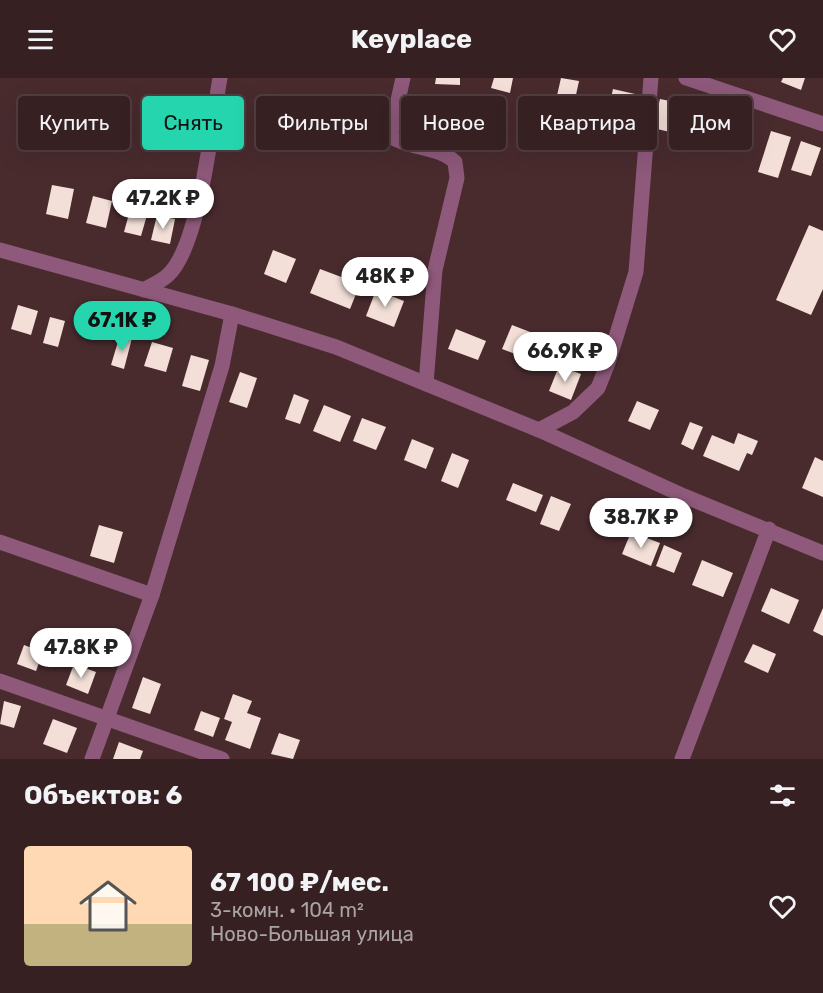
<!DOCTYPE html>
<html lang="ru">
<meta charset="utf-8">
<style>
:root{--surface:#372022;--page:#3e282a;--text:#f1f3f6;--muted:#aaa3a5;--line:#513e40;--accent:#25d5ae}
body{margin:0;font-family:Rubik,sans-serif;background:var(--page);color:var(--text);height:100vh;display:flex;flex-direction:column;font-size:22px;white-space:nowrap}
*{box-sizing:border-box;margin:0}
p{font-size:20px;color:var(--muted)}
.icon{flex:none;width:33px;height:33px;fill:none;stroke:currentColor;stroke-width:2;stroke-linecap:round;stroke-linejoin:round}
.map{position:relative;height:681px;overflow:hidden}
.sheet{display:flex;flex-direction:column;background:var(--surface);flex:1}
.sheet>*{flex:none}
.banner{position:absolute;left:18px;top:18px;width:788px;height:54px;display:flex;gap:12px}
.price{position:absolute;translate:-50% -51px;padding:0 14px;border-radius:21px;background:#fff;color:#222;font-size:20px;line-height:39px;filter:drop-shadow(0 2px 3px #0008)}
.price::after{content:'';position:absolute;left:50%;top:36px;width:18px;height:14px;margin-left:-9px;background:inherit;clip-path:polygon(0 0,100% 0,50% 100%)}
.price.on{background:var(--accent);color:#111}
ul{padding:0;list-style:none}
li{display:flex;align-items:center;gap:18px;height:150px;padding:0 24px}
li+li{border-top:2px solid var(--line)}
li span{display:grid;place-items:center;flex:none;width:168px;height:120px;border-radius:6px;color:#555}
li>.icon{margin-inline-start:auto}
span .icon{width:72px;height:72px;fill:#fffc;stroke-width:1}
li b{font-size:26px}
h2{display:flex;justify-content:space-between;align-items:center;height:72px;padding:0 24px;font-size:26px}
.tag{padding:0 21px;border-radius:6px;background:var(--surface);box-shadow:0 6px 24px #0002,0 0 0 2px var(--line);font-size:21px;line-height:54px}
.tag.on{background:var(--accent);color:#111}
header{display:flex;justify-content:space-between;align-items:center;height:78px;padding:0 24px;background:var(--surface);font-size:27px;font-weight:700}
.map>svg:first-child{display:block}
.building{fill:#f3dfd7}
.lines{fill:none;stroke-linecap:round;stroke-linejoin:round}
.minor{stroke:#8e597b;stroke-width:15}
</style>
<header><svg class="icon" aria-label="menu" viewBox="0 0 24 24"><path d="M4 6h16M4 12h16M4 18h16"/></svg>Keyplace<svg class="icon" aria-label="heart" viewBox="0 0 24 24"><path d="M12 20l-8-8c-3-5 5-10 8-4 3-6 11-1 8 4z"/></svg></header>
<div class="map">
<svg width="823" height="681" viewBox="0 0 823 681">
<rect width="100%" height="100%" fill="#492b2e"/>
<g class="building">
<polygon points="436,0 460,0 460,7 435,6"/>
<polygon points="494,0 513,0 510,15 491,10"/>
<polygon points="561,0 579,3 574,26 556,22"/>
<polygon points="783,0 805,0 801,12 781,4"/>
<polygon points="613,11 635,16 628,42 607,37"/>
<polygon points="470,18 487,21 480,52 463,49"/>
<polygon points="660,21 685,26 678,56 653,50"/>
<polygon points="723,36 747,43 739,70 714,62"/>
<polygon points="771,53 791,59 778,100 758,94"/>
<polygon points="801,63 821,70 811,98 791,92"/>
<polygon points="52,107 74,111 68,141 46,136"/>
<polygon points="93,118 112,123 106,150 86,145"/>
<polygon points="132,125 149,130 141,158 124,154"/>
<polygon points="157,137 175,141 170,166 151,162"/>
<polygon points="809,147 823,153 823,211 811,237 776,222"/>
<polygon points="273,172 296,181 286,205 264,196"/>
<polygon points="320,191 360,206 350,231 310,215"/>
<polygon points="376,212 404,223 394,249 366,238"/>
<polygon points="18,227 38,233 31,257 11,251"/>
<polygon points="50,239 65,243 58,269 43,265"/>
<polygon points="512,247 543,259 534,283 502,271"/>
<polygon points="456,251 486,263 478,282 448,271"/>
<polygon points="120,257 132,260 124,291 111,287"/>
<polygon points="152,264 173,270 166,294 144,288"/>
<polygon points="191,277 209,282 200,313 182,308"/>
<polygon points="559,288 581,296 571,322 549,313"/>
<polygon points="240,294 257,300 247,330 229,324"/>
<polygon points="294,316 309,322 300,346 285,341"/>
<polygon points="637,323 659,332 650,352 628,343"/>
<polygon points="324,327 351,338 340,364 313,353"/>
<polygon points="362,340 386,349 376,372 353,363"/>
<polygon points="690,344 703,349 693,372 681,366"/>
<polygon points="738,355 758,363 752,377 747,375 739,393 703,378 712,357 734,366"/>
<polygon points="412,361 434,370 426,391 404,382"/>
<polygon points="452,375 469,382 458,410 441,403"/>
<polygon points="815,379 823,383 823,419 802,410"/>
<polygon points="513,405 543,417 536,434 506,422"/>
<polygon points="551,418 571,426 559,453 540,446"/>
<polygon points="99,447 123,454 114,485 90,478"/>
<polygon points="631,454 660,465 651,488 622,476"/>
<polygon points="664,467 682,475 674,495 656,488"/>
<polygon points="702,482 733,495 723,519 692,507"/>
<polygon points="771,510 799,522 789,546 761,533"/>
<polygon points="823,530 823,558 813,553"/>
<polygon points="753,566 776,576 768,595 744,584"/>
<polygon points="24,567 43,574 36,593 17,586"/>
<polygon points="74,586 96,594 88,616 66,607"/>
<polygon points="143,599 161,606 150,636 132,630"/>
<polygon points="233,616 252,623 247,635 261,640 250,671 225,662 232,644 224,641"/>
<polygon points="4,623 21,628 14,650 0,646"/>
<polygon points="201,633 220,640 213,659 194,652"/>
<polygon points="53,641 77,650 67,675 43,666"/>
<polygon points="279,655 300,662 293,681 271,676"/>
<polygon points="119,664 143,673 140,681 113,681"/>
</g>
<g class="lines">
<g class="minor">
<path d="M 403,0 L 390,58 C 409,71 439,68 455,84 L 457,100 L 435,192 L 426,306"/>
<polyline points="686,0 823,46"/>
<polyline points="0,172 232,236 336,269 539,352 684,418 823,475"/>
<path d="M 144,212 C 152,207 162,203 168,197 C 200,168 212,44 220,0"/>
<polyline points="539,352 573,334 598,310 608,285 636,194 651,0"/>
<polyline points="0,464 152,517"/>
<polyline points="0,603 222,681"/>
<polyline points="92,681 152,517 222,288 232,236"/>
<polyline points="682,681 769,451"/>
</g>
</g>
</svg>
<b class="price" style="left:163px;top:152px">47.2K ₽</b>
<b class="price" style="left:385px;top:230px">48K ₽</b>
<b class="price on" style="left:122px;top:274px">67.1K ₽</b>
<b class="price" style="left:565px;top:305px">66.9K ₽</b>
<b class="price" style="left:641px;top:471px">38.7K ₽</b>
<b class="price" style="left:81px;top:601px">47.8K ₽</b>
<div class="banner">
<a class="tag">Купить</a>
<a class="tag on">Снять</a>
<a class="tag">Фильтры</a>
<a class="tag">Новое</a>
<a class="tag">Квартира</a>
<a class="tag">Дом</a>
</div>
</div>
<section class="sheet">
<h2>Объектов: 6<svg class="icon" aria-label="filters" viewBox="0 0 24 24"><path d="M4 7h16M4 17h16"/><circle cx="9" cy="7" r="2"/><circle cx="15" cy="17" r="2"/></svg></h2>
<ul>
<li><span style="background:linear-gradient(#ffd9b3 65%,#c2b280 0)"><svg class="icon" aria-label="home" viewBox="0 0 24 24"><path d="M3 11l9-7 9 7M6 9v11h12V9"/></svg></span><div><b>67 100 ₽/мес.</b><p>3-комн. · 104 m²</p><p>Ново-Большая улица</p></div><svg class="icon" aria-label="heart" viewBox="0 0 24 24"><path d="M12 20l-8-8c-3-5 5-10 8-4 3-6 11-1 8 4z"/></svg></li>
</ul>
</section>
